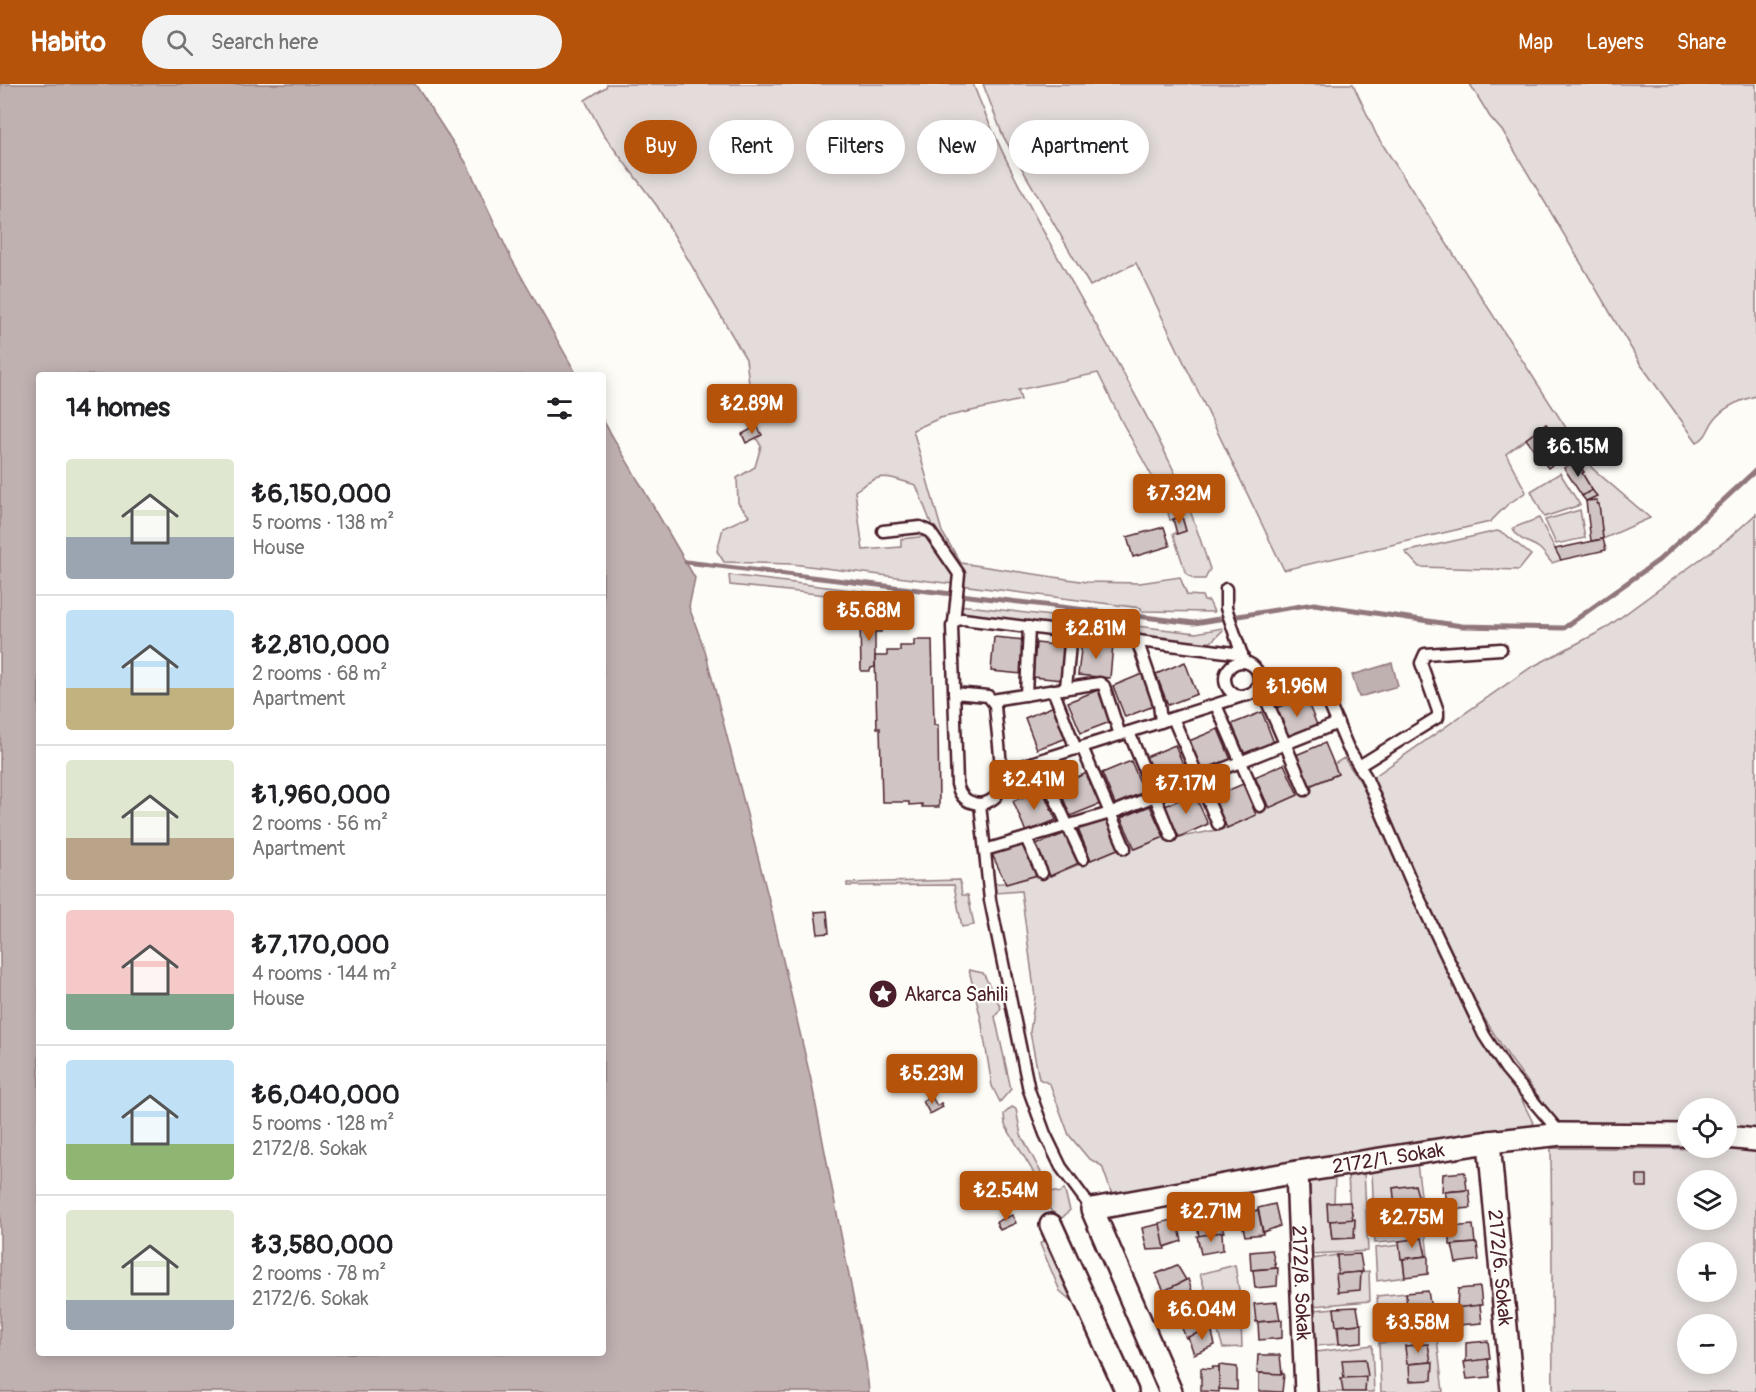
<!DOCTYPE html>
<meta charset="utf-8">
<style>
:root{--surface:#fff;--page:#f2f2f2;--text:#202124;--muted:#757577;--line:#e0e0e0;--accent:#b45309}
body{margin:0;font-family:Pangolin,sans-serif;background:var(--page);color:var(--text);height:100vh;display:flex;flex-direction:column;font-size:22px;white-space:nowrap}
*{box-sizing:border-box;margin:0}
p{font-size:20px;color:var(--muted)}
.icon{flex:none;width:33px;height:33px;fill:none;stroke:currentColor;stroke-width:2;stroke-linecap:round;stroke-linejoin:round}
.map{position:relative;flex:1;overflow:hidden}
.sheet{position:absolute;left:36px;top:288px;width:570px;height:984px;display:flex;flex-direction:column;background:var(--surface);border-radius:6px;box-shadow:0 3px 15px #0003}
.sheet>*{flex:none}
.hud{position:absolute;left:624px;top:36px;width:570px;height:54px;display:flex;gap:12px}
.tools{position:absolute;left:1677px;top:1014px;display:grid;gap:12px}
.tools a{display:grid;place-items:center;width:60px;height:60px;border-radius:50%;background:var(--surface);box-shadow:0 3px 15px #0003;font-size:30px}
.price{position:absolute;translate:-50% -51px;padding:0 14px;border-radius:6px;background:var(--accent);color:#fff;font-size:20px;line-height:39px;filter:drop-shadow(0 2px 3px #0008)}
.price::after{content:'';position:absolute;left:50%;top:36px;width:18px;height:14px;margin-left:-9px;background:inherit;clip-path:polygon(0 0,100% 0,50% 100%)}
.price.current{background:#222;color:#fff}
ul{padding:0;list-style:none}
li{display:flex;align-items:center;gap:18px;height:150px;padding:0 30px}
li+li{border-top:2px solid var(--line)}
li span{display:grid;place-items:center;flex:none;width:168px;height:120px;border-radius:6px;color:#555}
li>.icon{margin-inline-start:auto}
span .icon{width:72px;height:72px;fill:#fffc;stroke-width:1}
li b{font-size:26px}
h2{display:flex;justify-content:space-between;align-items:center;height:72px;padding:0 30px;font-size:26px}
.tag{padding:0 21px;border-radius:27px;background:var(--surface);box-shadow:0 3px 15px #0003;font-size:21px;line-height:54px}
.tag.current{background:var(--accent);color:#fff}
header{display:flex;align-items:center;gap:36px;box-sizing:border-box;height:84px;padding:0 30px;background:var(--accent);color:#fff}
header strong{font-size:28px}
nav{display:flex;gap:33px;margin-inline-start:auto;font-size:21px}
.search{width:420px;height:54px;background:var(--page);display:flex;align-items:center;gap:15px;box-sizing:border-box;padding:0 21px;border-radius:33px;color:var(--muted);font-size:22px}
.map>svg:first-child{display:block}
.green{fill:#e3dcda;stroke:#967e82;stroke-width:1.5;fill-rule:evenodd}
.water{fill:#c0b1b1;stroke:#91777b;stroke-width:1.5}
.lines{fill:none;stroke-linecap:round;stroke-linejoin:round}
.stream{stroke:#91777b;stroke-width:5}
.building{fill:#d0c5c4;stroke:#4a1f2b;stroke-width:1.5}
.lane-casing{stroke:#4a1f2b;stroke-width:15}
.street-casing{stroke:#4a1f2b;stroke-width:26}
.lane{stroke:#fdfcf7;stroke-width:10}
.street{stroke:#fdfcf7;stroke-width:21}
.labels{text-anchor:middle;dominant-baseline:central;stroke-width:4.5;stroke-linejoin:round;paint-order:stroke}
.poi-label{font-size:20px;fill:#4a1f2b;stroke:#fdfcf7;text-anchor:start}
.street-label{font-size:20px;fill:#4a1f2b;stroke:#fdfcf7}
</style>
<header>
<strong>Habito</strong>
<div class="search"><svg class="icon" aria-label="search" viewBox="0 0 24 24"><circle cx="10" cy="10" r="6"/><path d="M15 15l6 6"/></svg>Search here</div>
<nav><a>Map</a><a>Layers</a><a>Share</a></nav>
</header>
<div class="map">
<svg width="1756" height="1308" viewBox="0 0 1756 1308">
<rect width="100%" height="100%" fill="#fdfcf7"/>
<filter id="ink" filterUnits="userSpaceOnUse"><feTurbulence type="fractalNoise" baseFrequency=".0167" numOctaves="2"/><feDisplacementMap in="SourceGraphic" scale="12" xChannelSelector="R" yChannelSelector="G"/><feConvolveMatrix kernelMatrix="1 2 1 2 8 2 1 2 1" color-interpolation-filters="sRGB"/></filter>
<g filter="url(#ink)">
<g class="green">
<path d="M 607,0 L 973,0 C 1026,136 1112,256 1174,387 C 1189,419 1199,452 1210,485 L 1205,495 L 1194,495 L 1186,489 L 1173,450 L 1186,447 L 1182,433 L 1170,436 L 1164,414 L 1123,340 L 1098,289 L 1018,306 L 1021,316 L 940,334 L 913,346 L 942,448 L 961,479 L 1087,498 L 1140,499 L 1180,493 L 1187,511 L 1202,512 L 1204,517 L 1209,517 L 1214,528 L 1141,527 L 1141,524 L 961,501 L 964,490 L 959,489 L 959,482 L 934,447 L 916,401 C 883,392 883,387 855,407 L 863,466 L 901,463 L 901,455 L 928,452 L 952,488 L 955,489 L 953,500 L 792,480 L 724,478 L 717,467 L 723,444 L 749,432 L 738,419 L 737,394 L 755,383 L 761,362 L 737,322 L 749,300 L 746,275 L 657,122 L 603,50 L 585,16 L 606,3 Z"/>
<polygon points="983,0 1353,0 1377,52 1592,384 1650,434 1603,455 1599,421 1596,416 1589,417 1596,412 1582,389 1584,388 1581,383 1578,384 1574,378 1570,380 1565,372 1568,369 1546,340 1506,370 1526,408 1507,421 1490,438 1284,486 1136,179 1090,202 1003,52"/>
<path d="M 1470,0 L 1756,0 L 1756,312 C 1741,316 1724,322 1714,336 C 1707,345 1708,353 1697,358 L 1641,281 L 1504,49 L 1490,33 Z"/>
<polygon points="1560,389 1580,421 1544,433 1531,407"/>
<polygon points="1580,426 1585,454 1556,460 1545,436"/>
<polygon points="1756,430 1756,1047 1727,1044 1726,1024 1688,1024 1687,1041 1654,1039 1558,1039 1509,973 1475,920 1457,878 1414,790 1372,694 1530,584 1603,546 1728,455"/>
<path d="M 1539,434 L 1561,476 L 1552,479 C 1548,475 1544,468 1539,464 C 1529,457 1517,457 1513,444 Z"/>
<polygon points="1497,447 1505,450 1531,471 1519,486 1419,483 1405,468"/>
<polygon points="729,491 884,510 884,517 730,501"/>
<polygon points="959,521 1196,549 1222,544 1223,546 1211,558 1202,559 959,529"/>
<path d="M 1344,674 L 1360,697 L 1469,935 L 1520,1012 L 1536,1045 L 1114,1116 L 1102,1082 L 1088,1074 L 1069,1051 L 1050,1000 L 1039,995 L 1030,948 L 1035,913 L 1021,807 L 996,809 L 994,799 C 1013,801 1030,791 1049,789 L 1050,792 L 1120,764 L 1122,768 L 1134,764 L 1135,765 L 1164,753 L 1165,756 L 1227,744 L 1256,731 L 1254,727 L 1268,721 L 1269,723 L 1296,708 L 1338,690 L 1334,680 Z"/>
<polygon points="960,796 962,811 968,811 974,841 962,843 954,801 847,802 847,799"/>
<polygon points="969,886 983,889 1001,924 995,933 1011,1005 1000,1018 992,1002 981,935"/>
<polygon points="1012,1023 1016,1025 1021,1051 1051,1107 1060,1109 1064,1105 1070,1126 1061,1135 1051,1127 1031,1084 1005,1041 1004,1030"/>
<path d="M 1551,1064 L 1756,1065 L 1756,1308 L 1553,1308 ZM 1688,1096 L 1726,1096 L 1726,1136 L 1688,1136 ZM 1688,1168 L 1726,1168 L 1726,1208 L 1688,1208 ZM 1688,1240 L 1726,1240 L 1726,1280 L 1688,1280 Z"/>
<polygon points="1417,1079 1422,1119 1420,1119 1419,1112 1416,1112 1415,1101 1393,1104 1399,1136 1374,1138 1372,1086"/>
<polygon points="1364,1087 1368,1167 1312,1170 1310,1096 1335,1092 1334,1119 1327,1120 1332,1155 1354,1154 1355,1136 1353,1136 1352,1128 1350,1128 1348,1090"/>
<polygon points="1420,1126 1423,1126 1428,1172 1426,1172 1425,1165 1399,1157 1375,1159 1374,1142 1421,1137"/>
<polygon points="1047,1152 1080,1224 1060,1207 1040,1160"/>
<polygon points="1400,1161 1405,1193 1377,1197 1375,1164"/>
<polygon points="1337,1171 1339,1190 1369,1187 1370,1217 1314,1222 1312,1175"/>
<polygon points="1235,1181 1240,1212 1242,1263 1223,1264 1200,1190"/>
<polygon points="1406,1209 1410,1245 1379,1247 1377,1212"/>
<polygon points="1334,1224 1339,1260 1315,1262 1314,1226"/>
<path d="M 1437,1255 L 1443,1308 L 1381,1308 L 1379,1259 ZM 1428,1260 L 1431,1278 L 1407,1280 L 1405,1262 Z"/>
<polygon points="1372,1261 1374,1308 1317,1308 1316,1268"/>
</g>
<g class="water">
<polygon points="0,0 415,0 467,80 511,174 577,291 39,291 39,1269 603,1269 603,336 695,494 689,523 705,567 769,816 811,996 866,1279 869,1308 0,1308"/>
<polygon points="1392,579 1398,602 1359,613 1352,591"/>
</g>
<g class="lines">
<polyline class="stream" points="686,478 1194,539 1314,520 1462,542 1564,544 1659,476 1756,386"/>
</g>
<g class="building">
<polygon points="1546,340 1568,369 1548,384 1526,355"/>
<polygon points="757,342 762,351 746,359 742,350"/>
<polygon points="1574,377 1578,384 1580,383 1584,388 1582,389 1592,406 1582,412 1564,384"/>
<polygon points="1592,406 1597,412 1586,417 1582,412"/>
<polygon points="1597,416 1597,420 1599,420 1603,455 1591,457 1586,417"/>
<polygon points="1182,433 1186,447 1177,450 1173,435"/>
<polygon points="1164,443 1170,462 1133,473 1127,453"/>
<polygon points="1603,455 1606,466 1561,476 1555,465"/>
<polygon points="866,515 885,517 885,528 882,528 881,535 865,533"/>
<polygon points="865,533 881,535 881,548 875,548 875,583 871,584 870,587 861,587 860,535 864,535"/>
<polygon points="994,553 1025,556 1022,590 991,587"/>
<polygon points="914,556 932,556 934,641 938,641 939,723 922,723 922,720 909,721 909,718 882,718 880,644 877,644 875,572 887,572 887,567 900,567 900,562 914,562"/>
<polygon points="1082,557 1113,561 1110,594 1078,591"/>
<polygon points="1036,559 1065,562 1062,596 1033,593"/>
<polygon points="1185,578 1197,610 1168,621 1156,590"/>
<polygon points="1142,590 1154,622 1125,633 1113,602"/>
<polygon points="1098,606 1110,638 1081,649 1068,618"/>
<polygon points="1305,612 1318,643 1289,655 1276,624"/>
<polygon points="1054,622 1067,654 1037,665 1025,634"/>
<polygon points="1262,628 1274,659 1245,671 1232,640"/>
<polygon points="1218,645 1231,676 1202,689 1189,657"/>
<polygon points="1325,659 1338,690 1309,702 1296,671"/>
<polygon points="1175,661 1188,692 1159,704 1146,673"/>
<polygon points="1131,677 1144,708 1115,720 1102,689"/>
<polygon points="1284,680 1298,711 1269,724 1255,693"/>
<polygon points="1087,689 1100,720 1070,732 1058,701"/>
<polygon points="1243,700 1256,731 1227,744 1213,713"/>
<polygon points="1042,705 1056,736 1026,748 1013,717"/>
<polygon points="1194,709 1208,740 1179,753 1165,722"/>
<polygon points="1150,722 1164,753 1135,765 1121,734"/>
<polygon points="1107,733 1120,764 1091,776 1078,745"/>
<polygon points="1066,749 1079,779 1050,792 1036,761"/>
<polygon points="1023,760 1037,791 1006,800 992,770"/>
<polygon points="827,827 829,849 818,850 815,828"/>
<polygon points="932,1013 937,1022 941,1019 943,1023 930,1030 923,1017"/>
<polygon points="1465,1088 1467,1106 1442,1108 1443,1090"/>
<rect x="1637" y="1091" width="10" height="12"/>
<polygon points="1415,1101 1420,1119 1395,1122 1393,1104"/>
<polygon points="1469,1106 1471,1124 1449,1126 1445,1108"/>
<polygon points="1350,1118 1353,1136 1328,1137 1327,1119"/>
<polygon points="1422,1119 1422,1137 1399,1139 1397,1121"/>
<polygon points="1275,1120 1280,1142 1263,1148 1258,1124"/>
<polygon points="1258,1126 1263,1150 1245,1152 1240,1130"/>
<polygon points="1218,1130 1224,1148 1199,1152 1196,1134"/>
<polygon points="1012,1131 1016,1139 1000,1146 996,1138"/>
<polygon points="1177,1135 1182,1157 1164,1163 1159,1139"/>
<polygon points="1355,1135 1354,1154 1332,1155 1330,1137"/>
<polygon points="1160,1140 1165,1165 1147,1166 1142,1144"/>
<polygon points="1473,1141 1475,1159 1450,1161 1450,1143"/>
<polygon points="1222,1148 1223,1166 1201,1170 1197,1152"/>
<polygon points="1422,1154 1426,1172 1401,1175 1399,1157"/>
<polygon points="1477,1159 1479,1176 1456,1179 1452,1161"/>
<polygon points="1272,1166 1276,1184 1251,1186 1250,1168"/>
<polygon points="1360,1170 1363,1188 1338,1190 1337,1171"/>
<polygon points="1428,1172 1428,1190 1405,1193 1403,1175"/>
<polygon points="1177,1181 1186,1196 1164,1207 1156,1190"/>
<polygon points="1278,1184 1277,1202 1255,1204 1253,1186"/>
<polygon points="1361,1188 1360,1206 1338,1208 1336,1190"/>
<polygon points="1188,1195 1194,1213 1174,1222 1166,1206"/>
<polygon points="1480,1203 1482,1221 1457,1224 1458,1205"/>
<polygon points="1428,1207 1431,1225 1407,1227 1406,1209"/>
<polygon points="1277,1218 1280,1236 1256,1238 1254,1220"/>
<polygon points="1480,1221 1482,1239 1459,1241 1455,1224"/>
<polygon points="1357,1223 1360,1240 1336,1242 1334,1224"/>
<polygon points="1434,1225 1433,1243 1410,1245 1409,1227"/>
<polygon points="1200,1228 1209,1245 1186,1254 1179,1237"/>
<polygon points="1282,1236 1282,1254 1259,1256 1258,1238"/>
<polygon points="1362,1240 1362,1258 1339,1260 1338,1242"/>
<polygon points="1211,1244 1215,1261 1194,1270 1188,1253"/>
<polygon points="1488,1257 1490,1275 1466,1278 1466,1259"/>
<polygon points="1428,1260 1431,1278 1407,1280 1405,1262"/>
<polygon points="1258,1271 1280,1271 1282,1290 1257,1289"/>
<polygon points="1365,1275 1368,1292 1344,1294 1342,1276"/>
<polygon points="1488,1275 1490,1293 1467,1295 1464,1278"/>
<polygon points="1433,1278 1432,1296 1410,1297 1409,1280"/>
<polygon points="1219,1281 1237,1283 1237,1306 1219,1305"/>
<polygon points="1212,1283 1219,1283 1219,1308 1201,1307 1201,1284 1212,1285"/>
<polygon points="1259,1289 1284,1290 1282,1308 1259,1307"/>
<polygon points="1366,1293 1365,1308 1343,1308 1341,1294"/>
</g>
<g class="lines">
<g class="lane-casing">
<g id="lane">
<polyline points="883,447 920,443 930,448 959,490 954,538"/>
<polyline points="1226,505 1226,524 1243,574"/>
<polyline points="1137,556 1159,620 1161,638"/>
<circle cx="1242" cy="595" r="17"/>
<polyline points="1066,604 1071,548"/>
<polyline points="1053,606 1076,665"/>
<polyline points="1262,606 1305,706"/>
<path d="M 954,609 L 988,612 L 995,621 C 996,640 1004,689 1000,705 C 997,715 985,722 974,719 C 964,717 959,709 957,700 L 952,542 L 956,536 L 963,535 L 1242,570"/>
<polyline points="1026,611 1029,543"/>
<polyline points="992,616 1100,599 1104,602 1120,651"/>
<polyline points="1216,621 1260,722"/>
<polyline points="1173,634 1218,740"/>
<polyline points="1129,648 1171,752"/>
<polyline points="1082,663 1125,764"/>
<polyline points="1038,677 1083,775"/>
<polyline points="1359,682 1438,633 1438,627 1421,579 1425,570 1501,565"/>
<polyline points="1001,695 1025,681 1305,592 1314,592 1320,598 1348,664 1366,693 1411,797 1484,951 1506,985 1561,1050"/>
<polyline points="980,720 990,816 1029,1006 1045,1050 1061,1083 1092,1125"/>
<polyline points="1026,754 1042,789"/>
<polyline points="985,766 1117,727 1338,639"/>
</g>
</g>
<g class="street-casing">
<g id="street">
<polyline points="1726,1053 1756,1056"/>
<path id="s1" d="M 1489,1058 L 1512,1308"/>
<path id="s2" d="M 1297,1088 L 1306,1308"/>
<polyline points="1051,1141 1127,1308"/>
<path id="s3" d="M 1171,1308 L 1092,1125 L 1297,1088 L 1489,1058 L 1562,1050 L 1688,1051"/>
</g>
</g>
<use href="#lane" class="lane"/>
<use href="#street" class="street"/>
</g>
</g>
<defs>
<g id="sight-disc" transform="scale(1.5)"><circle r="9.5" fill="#4a1f2b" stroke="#fdfcf7"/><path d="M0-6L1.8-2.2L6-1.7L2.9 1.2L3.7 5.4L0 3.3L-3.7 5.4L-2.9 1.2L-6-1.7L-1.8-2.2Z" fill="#fff"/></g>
</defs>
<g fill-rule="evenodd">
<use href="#sight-disc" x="883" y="910"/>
</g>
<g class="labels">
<g class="poi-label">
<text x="904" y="910">Akarca Sahili</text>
</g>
<g class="street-label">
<text stroke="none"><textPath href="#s3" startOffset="500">2172/1. Sokak</textPath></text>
<text stroke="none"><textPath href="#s1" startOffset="126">2172/6. Sokak</textPath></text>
<text stroke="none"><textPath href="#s2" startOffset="111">2172/8. Sokak</textPath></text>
</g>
</g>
</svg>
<div class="tools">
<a><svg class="icon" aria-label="locate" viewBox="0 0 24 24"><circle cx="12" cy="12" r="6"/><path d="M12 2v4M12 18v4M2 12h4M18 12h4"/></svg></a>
<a><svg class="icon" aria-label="layers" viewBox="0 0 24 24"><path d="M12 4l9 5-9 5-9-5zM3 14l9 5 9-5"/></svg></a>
<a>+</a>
<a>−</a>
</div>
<b class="price" style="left:752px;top:351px">₺2.89M</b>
<b class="price current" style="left:1578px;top:394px">₺6.15M</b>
<b class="price" style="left:1179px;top:441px">₺7.32M</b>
<b class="price" style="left:869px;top:558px">₺5.68M</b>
<b class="price" style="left:1096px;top:576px">₺2.81M</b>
<b class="price" style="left:1297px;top:634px">₺1.96M</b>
<b class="price" style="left:1034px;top:727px">₺2.41M</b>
<b class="price" style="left:1186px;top:731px">₺7.17M</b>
<b class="price" style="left:932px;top:1021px">₺5.23M</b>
<b class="price" style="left:1006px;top:1138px">₺2.54M</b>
<b class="price" style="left:1211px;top:1159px">₺2.71M</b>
<b class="price" style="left:1412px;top:1165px">₺2.75M</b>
<b class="price" style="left:1202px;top:1257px">₺6.04M</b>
<b class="price" style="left:1418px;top:1270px">₺3.58M</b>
<div class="hud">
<a class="tag current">Buy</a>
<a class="tag">Rent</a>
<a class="tag">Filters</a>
<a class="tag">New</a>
<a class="tag">Apartment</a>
</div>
<section class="sheet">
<h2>14 homes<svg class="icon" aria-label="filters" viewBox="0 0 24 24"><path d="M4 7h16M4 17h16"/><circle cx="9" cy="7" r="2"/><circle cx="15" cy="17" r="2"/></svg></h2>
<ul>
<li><span style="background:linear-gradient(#dfe7d0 65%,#9aa5b1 0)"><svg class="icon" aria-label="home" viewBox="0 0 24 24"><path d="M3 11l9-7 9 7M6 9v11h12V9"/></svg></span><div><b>₺6,150,000</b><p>5 rooms · 138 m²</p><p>House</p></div></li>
<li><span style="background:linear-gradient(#bfe0f5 65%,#c2b280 0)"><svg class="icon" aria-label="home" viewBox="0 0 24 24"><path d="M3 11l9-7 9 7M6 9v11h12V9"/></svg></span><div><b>₺2,810,000</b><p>2 rooms · 68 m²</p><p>Apartment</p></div></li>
<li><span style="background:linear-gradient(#dfe7d0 65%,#b9a48a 0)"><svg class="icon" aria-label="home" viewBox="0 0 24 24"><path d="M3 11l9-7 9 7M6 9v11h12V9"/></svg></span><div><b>₺1,960,000</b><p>2 rooms · 56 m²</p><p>Apartment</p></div></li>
<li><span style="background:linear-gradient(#f6c9c9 70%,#7fa58c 0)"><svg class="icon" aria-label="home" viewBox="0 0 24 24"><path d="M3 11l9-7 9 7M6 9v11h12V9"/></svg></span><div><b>₺7,170,000</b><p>4 rooms · 144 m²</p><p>House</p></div></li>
<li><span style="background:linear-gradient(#bfe0f5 70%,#8fb573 0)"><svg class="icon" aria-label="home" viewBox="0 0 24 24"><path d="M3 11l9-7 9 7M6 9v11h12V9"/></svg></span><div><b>₺6,040,000</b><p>5 rooms · 128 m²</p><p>2172/8. Sokak</p></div></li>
<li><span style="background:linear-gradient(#dfe7d0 75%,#9aa5b1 0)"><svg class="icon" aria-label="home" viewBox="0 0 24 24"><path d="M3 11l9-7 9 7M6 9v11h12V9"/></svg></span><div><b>₺3,580,000</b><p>2 rooms · 78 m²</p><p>2172/6. Sokak</p></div></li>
</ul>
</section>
</div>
